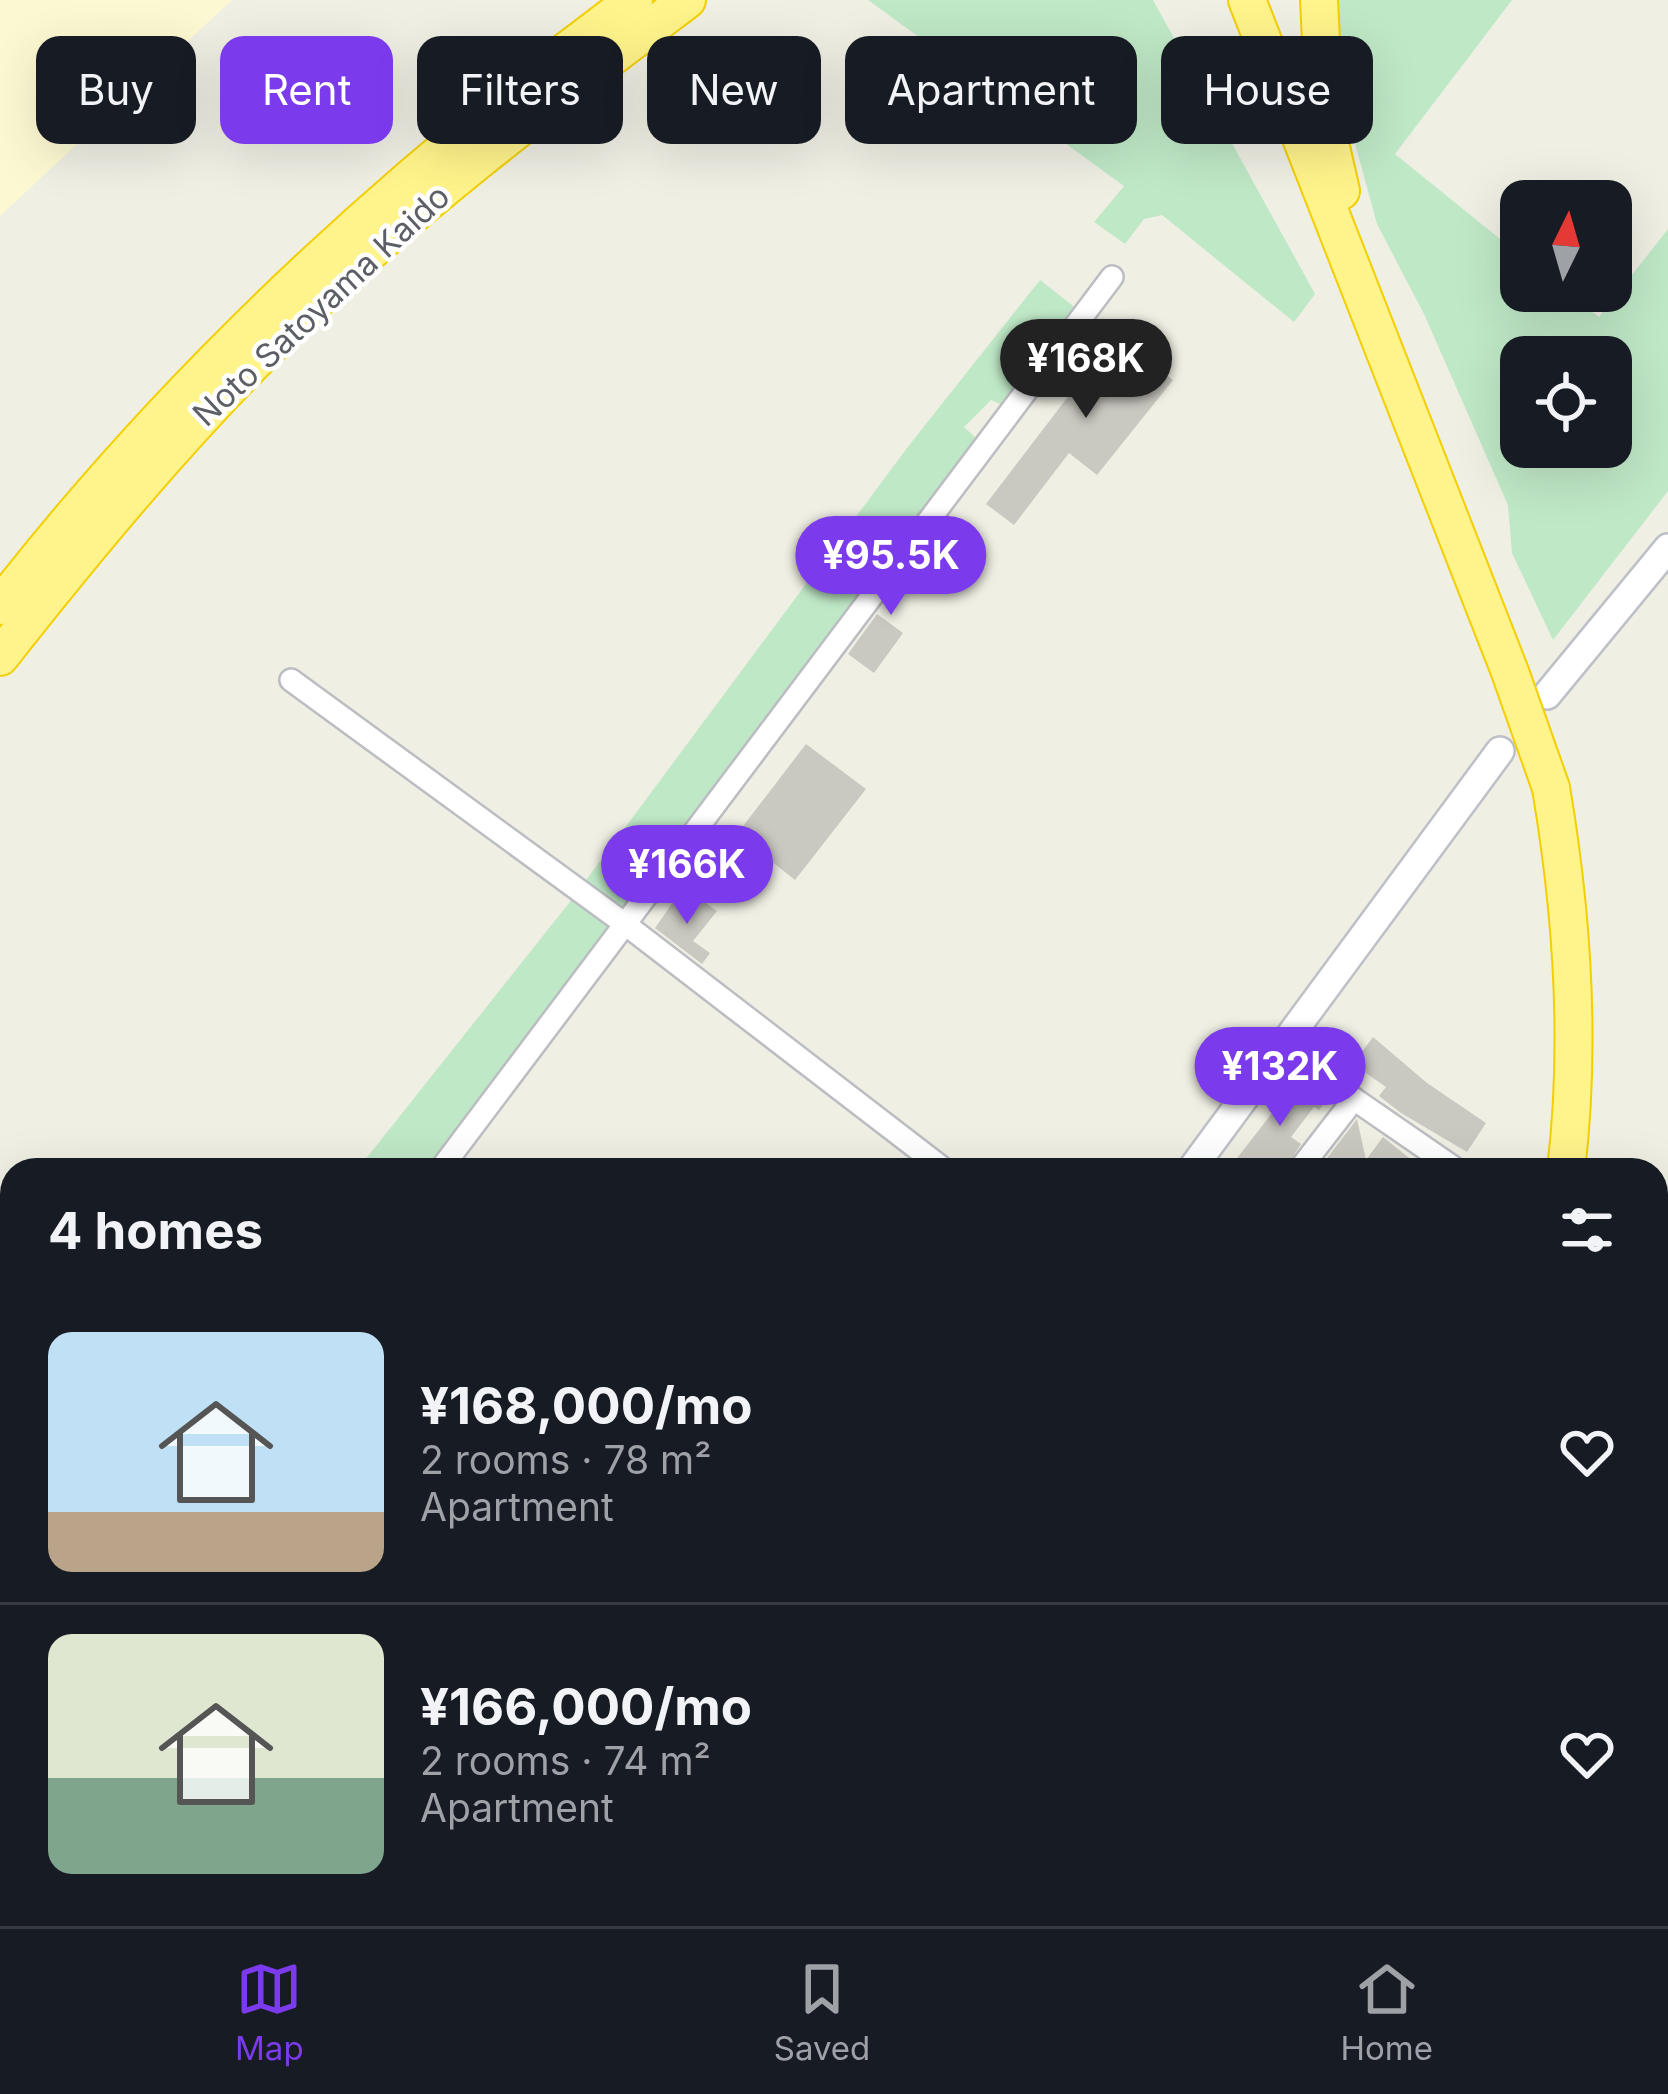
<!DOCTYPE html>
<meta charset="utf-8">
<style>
:root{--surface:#171b24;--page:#242831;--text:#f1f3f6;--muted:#9ea1a6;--line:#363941;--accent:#7c3aed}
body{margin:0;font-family:Inter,sans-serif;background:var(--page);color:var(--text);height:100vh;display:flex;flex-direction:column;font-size:45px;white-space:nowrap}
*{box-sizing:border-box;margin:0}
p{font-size:39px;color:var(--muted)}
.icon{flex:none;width:66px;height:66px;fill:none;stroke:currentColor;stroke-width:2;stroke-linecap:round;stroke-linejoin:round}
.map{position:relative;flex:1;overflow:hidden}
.side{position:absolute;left:0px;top:1158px;width:1668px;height:768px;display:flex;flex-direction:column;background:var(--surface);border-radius:36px 36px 0 0;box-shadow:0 12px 48px #0002}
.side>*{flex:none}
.guide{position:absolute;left:36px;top:36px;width:1596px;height:108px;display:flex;gap:24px}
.needle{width:78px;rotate:5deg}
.buttons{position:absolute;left:1500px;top:180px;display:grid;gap:24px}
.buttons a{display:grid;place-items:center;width:132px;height:132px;border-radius:24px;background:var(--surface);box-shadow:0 12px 48px #0002;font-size:60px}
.price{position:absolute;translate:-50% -102px;padding:0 27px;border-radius:42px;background:var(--accent);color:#fff;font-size:39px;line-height:78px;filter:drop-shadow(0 3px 6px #0008)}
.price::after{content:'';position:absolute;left:50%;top:72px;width:36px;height:27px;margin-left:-18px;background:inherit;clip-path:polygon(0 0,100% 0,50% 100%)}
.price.on{background:#222;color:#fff}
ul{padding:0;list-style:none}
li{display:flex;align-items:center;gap:36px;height:300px;padding:0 48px}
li+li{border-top:3px solid var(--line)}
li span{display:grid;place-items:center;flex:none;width:336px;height:240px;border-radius:24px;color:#555}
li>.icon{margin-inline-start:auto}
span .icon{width:144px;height:144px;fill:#fffc;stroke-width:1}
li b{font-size:51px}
h2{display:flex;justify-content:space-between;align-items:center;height:144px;padding:0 48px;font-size:51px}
.chip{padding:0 42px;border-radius:24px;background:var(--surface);box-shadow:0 12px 48px #0002;font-size:42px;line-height:108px}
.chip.on{background:var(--accent);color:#fff}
.dock{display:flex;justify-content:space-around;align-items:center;height:168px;border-top:3px solid var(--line);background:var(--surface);font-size:33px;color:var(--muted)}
.dock a{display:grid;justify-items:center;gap:6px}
.dock .on{color:var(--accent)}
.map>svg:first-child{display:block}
.green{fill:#bfe8c6;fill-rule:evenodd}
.sand{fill:#fcf9d2}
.building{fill:#cac9c1}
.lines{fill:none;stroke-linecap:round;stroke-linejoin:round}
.street-casing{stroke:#bcbdc3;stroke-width:26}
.secondary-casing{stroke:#bec0c8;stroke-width:32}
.highway-casing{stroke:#f3cf00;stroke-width:40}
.street{stroke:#fff;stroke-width:21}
.secondary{stroke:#fff;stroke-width:27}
.highway{stroke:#fff48b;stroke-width:36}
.highway-bridge-casing{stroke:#f3cf00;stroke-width:40;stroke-linecap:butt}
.highway-bridge{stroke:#fff48b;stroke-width:36}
.labels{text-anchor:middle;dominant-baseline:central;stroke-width:9;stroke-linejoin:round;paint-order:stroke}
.street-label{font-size:33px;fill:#5c5f65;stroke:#fff}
</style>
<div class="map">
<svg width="1668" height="1926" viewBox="0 0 1668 1926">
<rect width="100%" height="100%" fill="#efefe4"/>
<g class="green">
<polygon points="868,0 1153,0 1315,294 1294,322 1162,215 1144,219 1125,244 1094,222 1124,186"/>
<path d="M 1316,0 L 1512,0 L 1395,154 L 1521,256 L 1521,291 L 1565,291 L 1599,317 L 1668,229 L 1668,491 L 1553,640 L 1512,553 L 1508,505 L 1424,314 L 1377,224 ZM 1521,357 L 1611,357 L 1611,447 L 1521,447 Z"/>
<polygon points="1040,280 1077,309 1005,406 991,400 964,427 979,441 433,1170 357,1170 569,903 907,448"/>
</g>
<polygon class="sand" points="0,0 232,0 0,216"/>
<g class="building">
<polygon points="1097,322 1173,380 1097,475 1069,453 1014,525 986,504 1099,356 1081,343"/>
<polygon points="877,614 903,633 874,673 848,654"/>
<polygon points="806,744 866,789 795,880 737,834"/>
<polygon points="699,898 717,911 693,941 710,953 702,964 655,928 674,901 689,910"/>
<polygon points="1373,1037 1427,1083 1486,1123 1467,1152 1401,1113 1379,1096 1386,1087 1353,1064"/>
<polygon points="1293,1075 1327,1099 1319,1110 1314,1107 1291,1137 1301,1144 1284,1170 1228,1170 1272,1113 1269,1111"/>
<polygon points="1357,1119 1366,1160 1383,1137 1424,1170 1318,1170"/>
</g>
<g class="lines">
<g class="street-casing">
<g id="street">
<polyline points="291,680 625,924 945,1170"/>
<polyline points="1280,1048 1457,1170"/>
<polyline points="440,1170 1112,277"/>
<polyline points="1299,1170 1354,1099"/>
<polyline points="1656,1622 1668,1631"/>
<polyline points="1656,1693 1668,1678"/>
<polyline points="0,1757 12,1741"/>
<polyline points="1658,1876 1668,1864"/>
<polyline points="804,1914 819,1926"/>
<polyline points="1522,1914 1538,1926"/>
<polyline points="945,1926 954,1914"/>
<polyline points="1473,1926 1482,1914"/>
</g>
</g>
<g class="secondary-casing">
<g id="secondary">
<polyline points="1547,695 1668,548"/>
<polyline points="1191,1170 1500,751"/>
<polyline points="628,1926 637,1914"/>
</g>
</g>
<g class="highway-casing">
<g id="highway">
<polyline points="1247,0 1510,672"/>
<polyline points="1319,0 1325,121 1341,191"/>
<path d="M 0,606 C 180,374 398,174 634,0"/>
<path d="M 0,657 C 92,540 187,426 294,322 C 415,204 552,102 687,0"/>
<path d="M 1551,788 C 1572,912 1581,1045 1566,1170"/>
<polyline points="1141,1926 1151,1914"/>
</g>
</g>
<use href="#street" class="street"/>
<use href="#secondary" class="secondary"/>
<use href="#highway" class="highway"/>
<g class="highway-bridge-casing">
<polyline id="highway-bridge" points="1510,672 1551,788"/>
</g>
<use href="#highway-bridge" class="highway-bridge"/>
</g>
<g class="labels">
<g class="street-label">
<text transform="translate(321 305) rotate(-43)">Noto Satoyama Kaido</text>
</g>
</g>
</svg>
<div class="buttons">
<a><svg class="needle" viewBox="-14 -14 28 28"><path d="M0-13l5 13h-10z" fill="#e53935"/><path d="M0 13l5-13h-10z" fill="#9ea1a6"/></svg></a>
<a><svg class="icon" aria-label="locate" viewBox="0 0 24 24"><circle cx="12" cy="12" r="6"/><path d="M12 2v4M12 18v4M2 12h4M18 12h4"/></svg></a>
</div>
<b class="price on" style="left:1086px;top:421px">¥168K</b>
<b class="price" style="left:891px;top:618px">¥95.5K</b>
<b class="price" style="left:687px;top:927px">¥166K</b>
<b class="price" style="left:1280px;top:1129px">¥132K</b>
<div class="guide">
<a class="chip">Buy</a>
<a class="chip on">Rent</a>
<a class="chip">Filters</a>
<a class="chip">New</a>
<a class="chip">Apartment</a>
<a class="chip">House</a>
</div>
<section class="side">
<h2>4 homes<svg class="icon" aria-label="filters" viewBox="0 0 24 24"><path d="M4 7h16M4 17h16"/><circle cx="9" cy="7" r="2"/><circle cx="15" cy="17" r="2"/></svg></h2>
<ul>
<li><span style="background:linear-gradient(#bfe0f5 75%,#b9a48a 0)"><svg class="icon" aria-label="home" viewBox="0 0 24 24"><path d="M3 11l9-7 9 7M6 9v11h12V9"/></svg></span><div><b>¥168,000/mo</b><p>2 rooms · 78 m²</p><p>Apartment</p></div><svg class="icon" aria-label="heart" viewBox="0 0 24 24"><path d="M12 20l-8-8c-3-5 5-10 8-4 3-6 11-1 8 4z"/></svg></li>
<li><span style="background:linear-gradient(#dfe7d0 60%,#7fa58c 0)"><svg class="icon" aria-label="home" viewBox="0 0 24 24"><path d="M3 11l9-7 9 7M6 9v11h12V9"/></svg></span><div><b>¥166,000/mo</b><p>2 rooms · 74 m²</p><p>Apartment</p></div><svg class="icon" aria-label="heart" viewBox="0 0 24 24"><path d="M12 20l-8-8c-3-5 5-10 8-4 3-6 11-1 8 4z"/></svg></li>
</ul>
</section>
</div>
<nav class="dock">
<a class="on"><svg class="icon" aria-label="map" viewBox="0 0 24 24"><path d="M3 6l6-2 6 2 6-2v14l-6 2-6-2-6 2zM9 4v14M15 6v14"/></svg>Map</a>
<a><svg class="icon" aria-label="saved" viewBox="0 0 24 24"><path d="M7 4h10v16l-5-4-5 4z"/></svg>Saved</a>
<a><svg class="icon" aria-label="home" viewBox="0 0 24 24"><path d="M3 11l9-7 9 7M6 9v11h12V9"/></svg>Home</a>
</nav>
